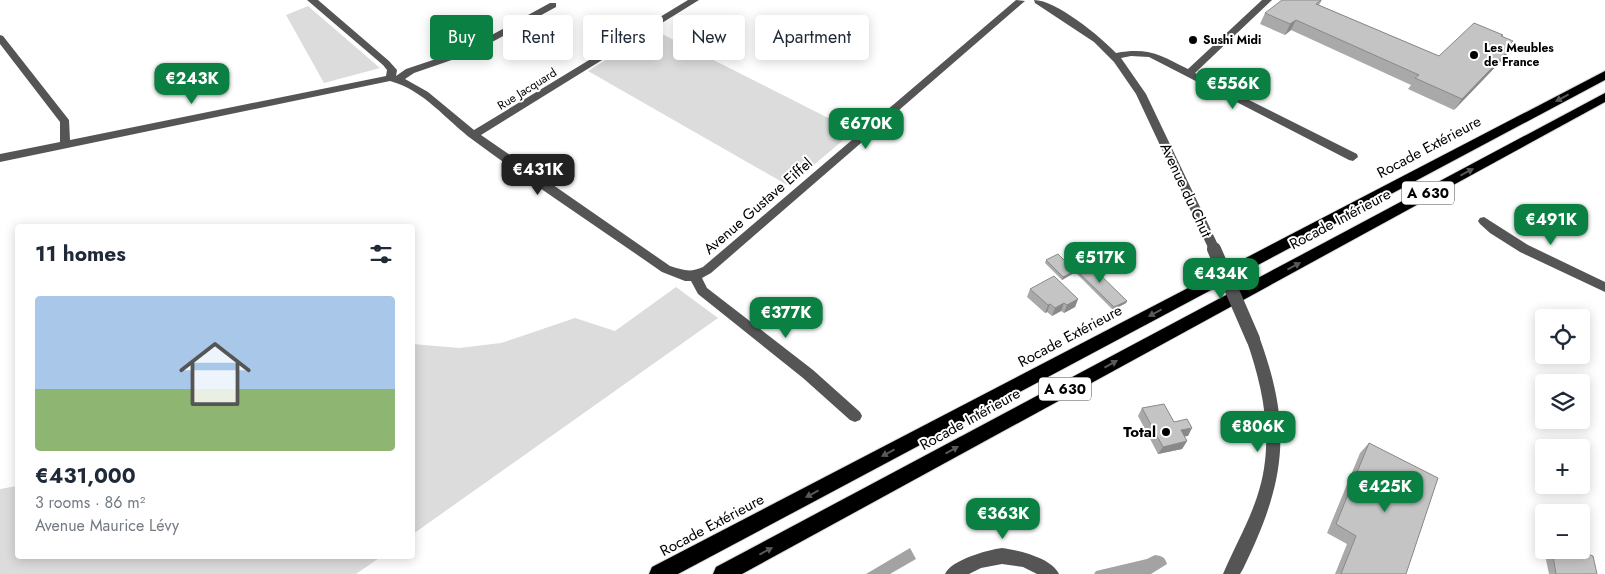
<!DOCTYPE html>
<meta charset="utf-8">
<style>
:root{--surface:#fff;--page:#f2f2f3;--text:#1f2937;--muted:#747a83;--accent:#0b8043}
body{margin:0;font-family:Jost,sans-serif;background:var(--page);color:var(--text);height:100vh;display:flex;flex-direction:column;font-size:19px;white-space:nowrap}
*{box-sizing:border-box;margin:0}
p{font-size:16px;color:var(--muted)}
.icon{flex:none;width:28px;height:28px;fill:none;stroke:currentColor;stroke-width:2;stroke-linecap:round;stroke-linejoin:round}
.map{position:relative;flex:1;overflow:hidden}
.panel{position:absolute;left:15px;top:224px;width:400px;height:335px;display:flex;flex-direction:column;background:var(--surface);border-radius:5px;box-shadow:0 2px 12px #0003}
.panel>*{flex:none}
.hud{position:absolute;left:430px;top:15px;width:475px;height:45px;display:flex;gap:10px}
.tools{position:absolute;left:1535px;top:309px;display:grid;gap:10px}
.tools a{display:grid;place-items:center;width:55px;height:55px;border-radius:5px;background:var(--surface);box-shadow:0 2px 12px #0003;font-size:25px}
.price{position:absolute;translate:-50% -42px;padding:0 11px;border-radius:10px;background:var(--accent);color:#fff;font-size:16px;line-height:32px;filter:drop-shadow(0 1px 2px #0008)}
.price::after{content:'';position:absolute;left:50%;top:30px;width:15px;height:11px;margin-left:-8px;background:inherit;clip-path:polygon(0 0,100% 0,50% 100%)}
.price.selected{background:#222;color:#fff}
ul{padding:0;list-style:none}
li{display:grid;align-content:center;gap:10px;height:265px;padding:0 20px}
li span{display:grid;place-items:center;height:155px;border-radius:5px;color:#555}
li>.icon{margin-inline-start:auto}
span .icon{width:90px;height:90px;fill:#fffc;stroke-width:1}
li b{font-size:21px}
h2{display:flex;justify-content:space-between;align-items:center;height:60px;padding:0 20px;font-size:21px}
.pill{padding:0 18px;border-radius:5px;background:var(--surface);box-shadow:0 2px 12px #0003;font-size:18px;line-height:45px}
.pill.selected{background:var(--accent);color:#fff}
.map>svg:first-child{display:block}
.green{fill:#dcdcdc}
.water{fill:#a3a3a3}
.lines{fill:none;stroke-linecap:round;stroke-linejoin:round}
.highway-casing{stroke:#dbdbdb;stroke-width:2}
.minor{fill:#555;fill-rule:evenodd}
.highway{fill:#000;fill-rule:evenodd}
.minor-bridge{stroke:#555;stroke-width:14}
.wall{fill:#a9a9a9}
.shaded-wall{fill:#898989}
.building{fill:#c4c4c4;stroke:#898989}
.oneway{fill:#595959}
.poi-dot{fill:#000;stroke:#fff;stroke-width:2}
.labels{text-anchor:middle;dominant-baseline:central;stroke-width:4;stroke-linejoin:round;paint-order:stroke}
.far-poi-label{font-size:12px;font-weight:bold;fill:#000;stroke:#fff;text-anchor:start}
.far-street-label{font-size:12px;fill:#000;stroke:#fff}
.shield{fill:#fff;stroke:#4c4c4c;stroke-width:1}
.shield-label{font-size:14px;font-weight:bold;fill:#000}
.street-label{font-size:15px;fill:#000;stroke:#fff}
.poi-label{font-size:15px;font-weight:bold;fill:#000;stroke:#fff;text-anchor:end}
</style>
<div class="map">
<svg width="1605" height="574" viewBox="0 0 1605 574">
<rect width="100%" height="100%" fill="#fff"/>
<g class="green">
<polygon points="308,6 380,68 324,83 286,15"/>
<polygon points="654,30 854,131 789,186 588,71"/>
<polygon points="676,287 718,318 413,534 413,344 459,348 501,343 575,318 615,331"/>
<polygon points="17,486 18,556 382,556 356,574 0,574 0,489"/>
</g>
<g class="water">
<polygon points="910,548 916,559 890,574 866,574"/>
<path d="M 1155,555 C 1162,556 1165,557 1167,564 L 1151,574 L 1094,574 L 1096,571 L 1147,559 Z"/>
</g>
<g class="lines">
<g class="highway-casing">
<g id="highway">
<polygon points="1605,71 1605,80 678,574 649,574 652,567"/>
<polygon points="1605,93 1605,102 742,574 713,574 716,567"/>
</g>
</g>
<g class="minor">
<path d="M 307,0 L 318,0 L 389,61 L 397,70 L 396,76 L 406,69 L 466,49 L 550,3 L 556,3 L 556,7 L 472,53 L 414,73 L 405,79 L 428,92 L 474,130 L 688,0 L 699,0 L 481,135 L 670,266 C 683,270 690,273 703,267 L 1016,0 L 1025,1 L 711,273 L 702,278 L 707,288 L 813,370 L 860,412 L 862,416 L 860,420 L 855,422 L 850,420 L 803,378 L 698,294 L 691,281 L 685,281 L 662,272 C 599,228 535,186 473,140 C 446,120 424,90 390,81 L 0,162 L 0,154 L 60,142 L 60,122 L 0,44 L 0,35 L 3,36 L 69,120 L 70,140 L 386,76 L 387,70 L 383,65 Z"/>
<path d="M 1034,0 C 1056,0 1101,37 1116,53 C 1149,47 1160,55 1188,69 L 1262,0 L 1272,0 L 1195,73 L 1357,154 L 1358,157 L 1353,161 L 1349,160 L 1149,57 L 1131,56 L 1121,58 L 1146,94 L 1220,249 L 1214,253 L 1210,252 L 1136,94 L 1114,62 L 1094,42 L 1035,3 Z"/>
<polygon points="1484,217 1528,245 1605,282 1605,292 1520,252 1490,233 1480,224 1478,221 1480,218"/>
<path d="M 1253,334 L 1258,335 L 1260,339 C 1293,430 1285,483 1243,569 L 1240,574 L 1223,574 C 1234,548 1248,524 1257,497 C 1275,445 1264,389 1246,339 L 1248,335 Z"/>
<path d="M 1002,548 C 1018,550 1052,558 1059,574 L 1037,574 L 1023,567 L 1002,564 L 981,568 L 969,574 L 945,574 C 951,560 987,550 1002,548 Z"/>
</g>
<use href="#highway" class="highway"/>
<polyline class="minor-bridge" points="1214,249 1253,339"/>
</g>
<g class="wall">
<polygon points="1322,0 1319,5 1439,56 1502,37 1509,46 1504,58 1454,110 1408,89 1411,85 1291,30 1285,35 1260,24 1265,13"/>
<polygon points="1046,260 1074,269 1074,268 1127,301 1126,303 1113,310 1075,272 1074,273 1062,280 1045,263"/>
<polygon points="1030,289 1078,299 1075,307 1064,313 1061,311 1052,316 1047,312 1045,313 1027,297"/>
<polygon points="1142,408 1174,422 1188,436 1184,436 1187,441 1182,449 1158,454 1138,416"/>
<polygon points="1369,443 1406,574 1335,574 1347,544 1327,533 1360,453"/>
<polygon points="1544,550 1581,550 1588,554 1597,574 1549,574"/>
</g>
<g class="shaded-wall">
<polygon points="1296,20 1291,30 1285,35 1290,24"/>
<polygon points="1512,47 1504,58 1454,110 1462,99"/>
<polygon points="1075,271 1074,273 1062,280 1063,277"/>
<polygon points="1078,299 1075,307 1064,313 1067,305"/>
<polygon points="1127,301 1126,303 1113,310 1114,307"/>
<polygon points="1064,303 1061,311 1052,316 1055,308"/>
<polygon points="1050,304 1047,312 1045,313 1048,305"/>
<polygon points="1192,428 1188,436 1176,438 1181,430"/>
<polygon points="1187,441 1182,449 1158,454 1163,447"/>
</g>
<g class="building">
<polygon points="1282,0 1321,0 1316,4 1439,56 1474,23 1503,35 1501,36 1513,41 1508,46 1512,47 1462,99 1415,78 1419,75 1296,20 1290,24 1265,13"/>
<polygon points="1058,254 1075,271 1063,277 1046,260"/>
<polygon points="1087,262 1127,301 1114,307 1074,268"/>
<polygon points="1054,276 1078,299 1067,305 1064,303 1055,308 1050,304 1048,305 1030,289"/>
<polygon points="1164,404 1174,422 1187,419 1192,428 1181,430 1187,441 1163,447 1142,408"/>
<polygon points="1369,443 1438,478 1406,574 1341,574 1356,536 1336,524"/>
<polygon points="1581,545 1587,546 1588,554 1593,556 1597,574 1556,574 1552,550 1581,550"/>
</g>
<defs><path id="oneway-solid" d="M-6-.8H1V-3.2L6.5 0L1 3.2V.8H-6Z" transform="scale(1.25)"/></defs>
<g class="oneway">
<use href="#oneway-solid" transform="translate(1562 98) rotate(152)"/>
<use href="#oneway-solid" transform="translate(1467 172) rotate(-28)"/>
<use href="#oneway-solid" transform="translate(1294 266) rotate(-28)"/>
<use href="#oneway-solid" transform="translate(1155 313) rotate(152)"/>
<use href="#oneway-solid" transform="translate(1111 364) rotate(-29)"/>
<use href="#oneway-solid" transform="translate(952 450) rotate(-29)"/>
<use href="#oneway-solid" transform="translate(888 453) rotate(152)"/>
<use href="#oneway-solid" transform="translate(812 494) rotate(152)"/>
<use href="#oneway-solid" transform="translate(766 551) rotate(-28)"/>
</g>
<g class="poi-dot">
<circle cx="1193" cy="40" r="5"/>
<circle cx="1474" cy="55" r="5"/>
<circle cx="1166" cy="432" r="5"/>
</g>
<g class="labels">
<g class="far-poi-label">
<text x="1203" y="40">Sushi Midi</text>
<text x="1484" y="48">Les Meubles<tspan x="1484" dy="14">de France</tspan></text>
</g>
<g class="far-street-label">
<text transform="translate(527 89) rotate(-32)">Rue Jacquard</text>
</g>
<g class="shield">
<rect x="1402" y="181.5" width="52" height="23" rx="4"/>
<rect x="1039" y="377.5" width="52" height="23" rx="4"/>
</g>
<g class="shield-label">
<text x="1428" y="193">A 630</text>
<text x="1065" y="389">A 630</text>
</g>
<g class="street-label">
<text transform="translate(1429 147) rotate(-28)">Rocade Extérieure</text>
<text transform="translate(1186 190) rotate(65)">Avenue du Chut</text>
<text transform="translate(758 206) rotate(-41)">Avenue Gustave Eiffel</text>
<text transform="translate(1340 219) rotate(-28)">Rocade Intérieure</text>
<text transform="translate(1070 336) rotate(-28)">Rocade Extérieure</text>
<text transform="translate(970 419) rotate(-29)">Rocade Intérieure</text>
<text transform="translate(712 525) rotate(-28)">Rocade Extérieure</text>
</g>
<g class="poi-label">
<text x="1156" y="432">Total</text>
</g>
</g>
</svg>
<div class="tools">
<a><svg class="icon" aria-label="locate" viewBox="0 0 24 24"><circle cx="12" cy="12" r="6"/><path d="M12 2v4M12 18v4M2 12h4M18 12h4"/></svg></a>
<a><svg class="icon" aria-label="layers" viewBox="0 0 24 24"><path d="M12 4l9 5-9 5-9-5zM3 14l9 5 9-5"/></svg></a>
<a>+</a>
<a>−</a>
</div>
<b class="price" style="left:192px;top:105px">€243K</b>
<b class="price" style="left:1233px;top:110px">€556K</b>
<b class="price" style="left:866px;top:150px">€670K</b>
<b class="price selected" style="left:538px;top:196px">€431K</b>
<b class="price" style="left:1551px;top:246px">€491K</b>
<b class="price" style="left:1100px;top:284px">€517K</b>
<b class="price" style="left:1221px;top:300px">€434K</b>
<b class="price" style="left:786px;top:339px">€377K</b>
<b class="price" style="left:1258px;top:453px">€806K</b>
<b class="price" style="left:1385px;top:513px">€425K</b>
<b class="price" style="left:1003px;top:540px">€363K</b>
<div class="hud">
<a class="pill selected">Buy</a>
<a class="pill">Rent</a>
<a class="pill">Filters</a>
<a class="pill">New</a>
<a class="pill">Apartment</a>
</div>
<section class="panel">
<h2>11 homes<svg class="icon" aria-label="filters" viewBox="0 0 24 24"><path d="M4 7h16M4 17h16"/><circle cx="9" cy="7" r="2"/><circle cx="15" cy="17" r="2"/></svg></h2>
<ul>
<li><span style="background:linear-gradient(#a9c7e8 60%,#8fb573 0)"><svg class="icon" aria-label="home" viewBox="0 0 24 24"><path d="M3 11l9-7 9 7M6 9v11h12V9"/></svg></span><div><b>€431,000</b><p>3 rooms · 86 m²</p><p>Avenue Maurice Lévy</p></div></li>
</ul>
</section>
</div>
